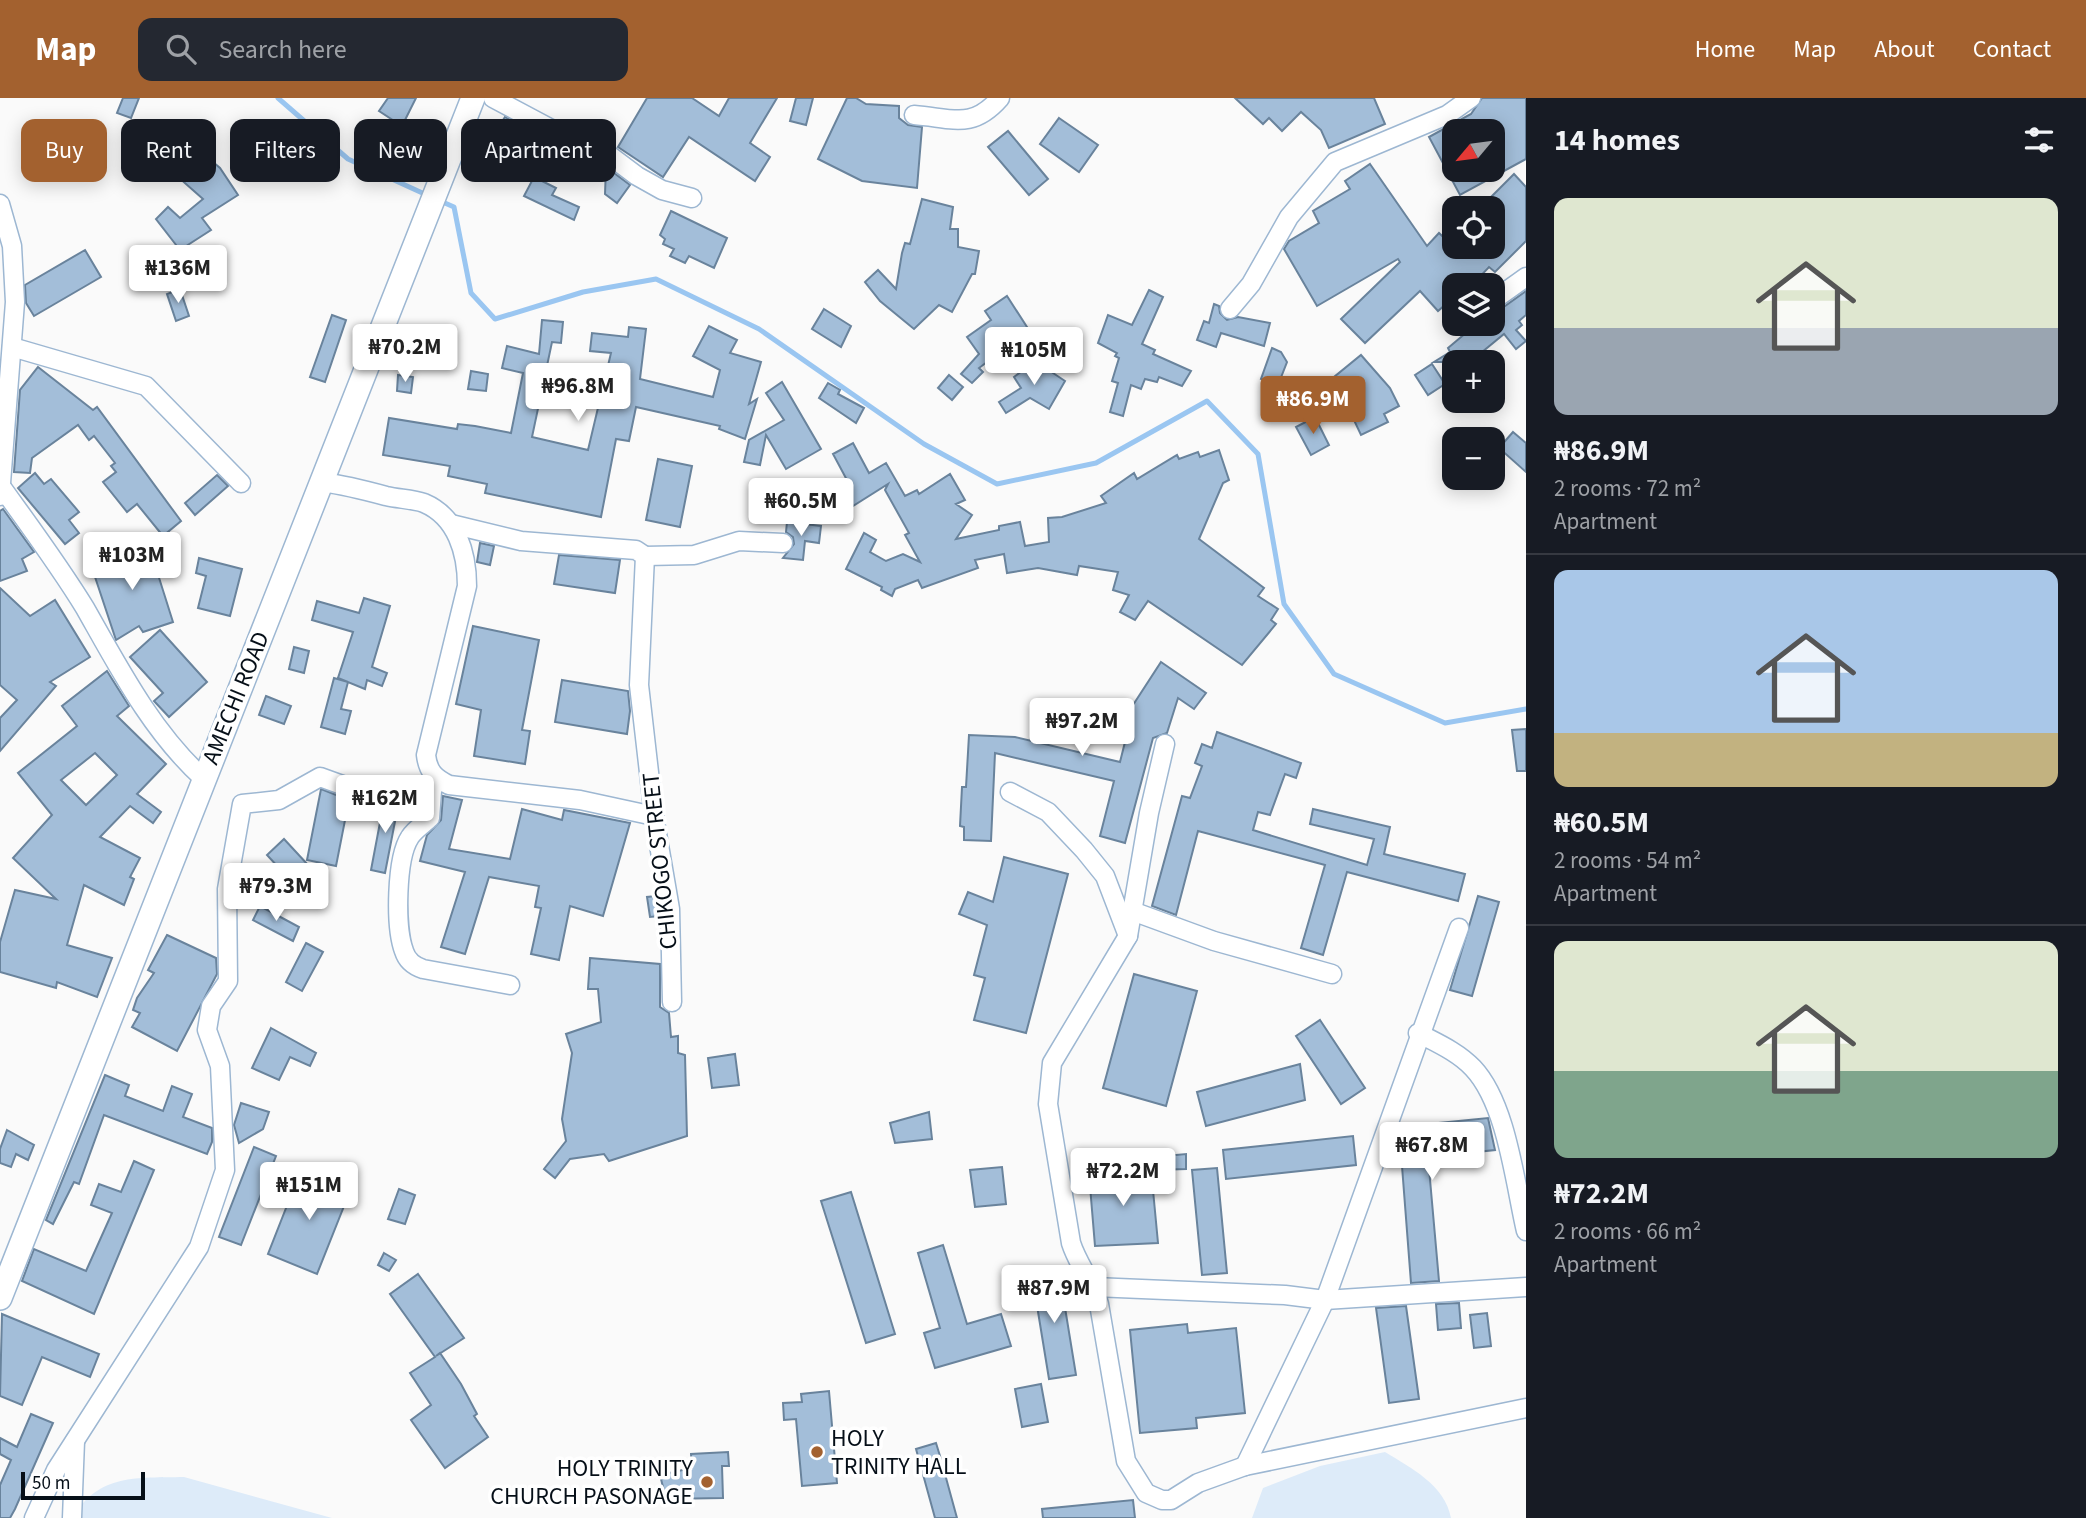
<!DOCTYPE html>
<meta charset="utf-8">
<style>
:root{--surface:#171b24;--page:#242831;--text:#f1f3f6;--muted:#9ea1a6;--line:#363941;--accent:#a3612f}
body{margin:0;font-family:"Source Sans 3",sans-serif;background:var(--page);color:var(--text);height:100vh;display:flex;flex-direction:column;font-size:26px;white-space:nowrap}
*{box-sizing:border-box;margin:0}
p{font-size:23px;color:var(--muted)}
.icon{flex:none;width:38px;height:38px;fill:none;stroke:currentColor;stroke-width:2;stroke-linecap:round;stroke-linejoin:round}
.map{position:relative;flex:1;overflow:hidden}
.side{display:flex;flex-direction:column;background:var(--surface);width:560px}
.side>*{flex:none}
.hud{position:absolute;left:21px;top:21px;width:665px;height:63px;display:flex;gap:14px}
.needle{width:46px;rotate:241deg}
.tools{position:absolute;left:1442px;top:21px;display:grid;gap:14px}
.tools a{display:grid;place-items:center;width:63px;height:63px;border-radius:14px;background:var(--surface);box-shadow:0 4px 18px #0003;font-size:35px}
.scale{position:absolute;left:21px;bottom:18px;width:124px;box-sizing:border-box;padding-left:7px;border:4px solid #060f18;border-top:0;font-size:19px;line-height:24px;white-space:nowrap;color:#060f18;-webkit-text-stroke:5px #fff;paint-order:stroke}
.price{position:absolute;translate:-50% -60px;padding:0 16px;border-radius:7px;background:#fff;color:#222;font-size:23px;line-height:46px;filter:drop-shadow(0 2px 4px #0008)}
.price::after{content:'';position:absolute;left:50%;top:42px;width:21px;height:16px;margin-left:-10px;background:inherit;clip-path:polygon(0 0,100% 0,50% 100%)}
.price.on{background:var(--accent);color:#fff}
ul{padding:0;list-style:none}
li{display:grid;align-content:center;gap:14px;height:371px;padding:0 28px}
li+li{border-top:2px solid var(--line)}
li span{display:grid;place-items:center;height:217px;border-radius:14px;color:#555}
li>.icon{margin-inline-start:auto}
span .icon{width:126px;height:126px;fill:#fffc;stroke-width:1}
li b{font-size:30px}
h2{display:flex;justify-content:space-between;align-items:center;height:84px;padding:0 28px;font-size:30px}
.chip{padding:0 24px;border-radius:14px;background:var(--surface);box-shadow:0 4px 18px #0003;font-size:24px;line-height:63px}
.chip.on{background:var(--accent);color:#fff}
header{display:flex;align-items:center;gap:42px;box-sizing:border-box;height:98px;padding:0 35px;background:var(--accent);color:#fff}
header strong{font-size:33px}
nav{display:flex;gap:38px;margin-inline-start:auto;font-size:24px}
.search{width:490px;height:63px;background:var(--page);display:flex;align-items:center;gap:18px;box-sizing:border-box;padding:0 24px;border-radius:14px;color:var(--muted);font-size:26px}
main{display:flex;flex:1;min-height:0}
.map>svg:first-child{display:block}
.green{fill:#ddebf9}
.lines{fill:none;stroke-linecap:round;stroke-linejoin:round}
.stream{stroke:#9ac6f1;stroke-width:5}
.building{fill:#a3bed9;stroke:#69839c;stroke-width:2;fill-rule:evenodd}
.minor-casing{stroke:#9db7d2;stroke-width:21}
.major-casing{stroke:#9db7d2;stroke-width:26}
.minor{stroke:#fff;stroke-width:18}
.major{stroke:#fff;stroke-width:23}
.poi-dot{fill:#a3612f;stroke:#fff;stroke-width:2.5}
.labels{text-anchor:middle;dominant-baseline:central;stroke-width:7;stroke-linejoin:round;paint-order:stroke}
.street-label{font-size:24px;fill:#060f18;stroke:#fff}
.poi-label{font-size:24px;fill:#060f18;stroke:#fff;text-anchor:start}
</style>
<header>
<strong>Map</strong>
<div class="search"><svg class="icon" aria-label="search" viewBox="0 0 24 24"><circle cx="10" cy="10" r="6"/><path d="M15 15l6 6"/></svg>Search here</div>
<nav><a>Home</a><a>Map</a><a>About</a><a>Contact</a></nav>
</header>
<main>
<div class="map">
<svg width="1526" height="1420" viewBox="0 0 1526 1420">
<rect width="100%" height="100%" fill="#fafafa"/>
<g class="green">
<path d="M 1385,1354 C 1411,1370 1445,1387 1451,1420 L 1252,1420 L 1263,1390 L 1320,1368 Z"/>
<path d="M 184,1379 L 332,1420 L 73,1420 C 98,1375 138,1380 184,1379 Z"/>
</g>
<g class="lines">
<g class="stream">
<polyline points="278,0 348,61 429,98"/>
<polyline points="438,102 454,109 471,195 495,221 583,194 656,181 759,231 924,346 997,386 1096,365 1207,303 1258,356 1284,506 1334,576 1445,625 1526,611"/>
</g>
</g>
<g class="building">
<polygon points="123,0 139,0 131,20 117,15"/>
<polygon points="388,0 416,0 402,28 379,13"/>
<polygon points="647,0 692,0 719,18 729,0 777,0 750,45 770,59 755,83 689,39 663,79 618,49"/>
<polygon points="796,0 813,0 806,27 790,23"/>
<polygon points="847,0 856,0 866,6 899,8 899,20 908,27 922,29 917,90 862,83 818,61"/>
<polygon points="1235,0 1374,0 1385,26 1329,50 1321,32 1301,14 1282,33 1269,20 1263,26"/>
<path d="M 1482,0 L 1526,0 L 1526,61 L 1460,97 L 1429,39 L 1471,16 ZM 1454,33 L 1493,33 L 1493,72 L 1454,72 Z"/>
<polygon points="505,19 523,29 519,36 501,25"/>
<polygon points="1059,20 1098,47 1079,74 1040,46"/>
<polygon points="1008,33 1048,81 1029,97 988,49"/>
<polygon points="200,53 220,70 238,97 202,120 211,132 180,152 156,121 168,109 180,120 203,101 178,79"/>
<polygon points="1370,66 1427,148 1439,135 1454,149 1493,149 1493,110 1480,110 1514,76 1526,89 1526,143 1495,174 1489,169 1472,187 1454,187 1454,199 1438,213 1420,193 1365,245 1341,221 1400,164 1398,161 1317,208 1284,151 1289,143 1319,125 1313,113 1350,91 1345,83"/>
<polygon points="606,69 630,87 617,105 605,96"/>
<polygon points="534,79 556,90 552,97 579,109 574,122 524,98"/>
<polygon points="922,101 953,109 950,131 958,131 958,149 979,153 975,176 972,176 952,214 939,207 914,231 880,203 865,184 878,172 896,191 902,155 905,145 910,146"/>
<polygon points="671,113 727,140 714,170 689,158 685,165 670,158 674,151 663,146 665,141 660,137"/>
<polygon points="85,152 101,179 34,218 26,205 25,187"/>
<polygon points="180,191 189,218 176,223 167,196"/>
<polygon points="1149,192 1163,199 1142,246 1155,252 1153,256 1191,273 1182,288 1159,279 1157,284 1145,281 1141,291 1131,287 1123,318 1110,314 1118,285 1112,283 1119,260 1115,258 1117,255 1098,245 1108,217 1132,227"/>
<polygon points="1526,193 1526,217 1519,223 1522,227 1516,232 1526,243 1516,251 1504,236 1470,264 1434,264 1450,254 1448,250 1467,234 1480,226 1493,226 1495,210 1505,208"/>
<polygon points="1007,198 1036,243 1018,256 1011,246 979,270 983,274 972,285 961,276 979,256 967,239 991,222 985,213"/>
<polygon points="1214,206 1219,208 1220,215 1227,222 1238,219 1270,225 1264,248 1221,235 1216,249 1197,242 1204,223 1209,225"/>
<polygon points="824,211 851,228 841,249 812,231"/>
<polygon points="332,217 346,222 325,284 310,279"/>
<polygon points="542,222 563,224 561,245 552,244 532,339 588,352 611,255 590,253 592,235 628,239 629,229 646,231 640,281 713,299 720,272 693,258 709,228 737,242 730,255 761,264 749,306 757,301 745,341 719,331 720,328 636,309 629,343 616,341 601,419 485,395 487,386 448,378 450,368 383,357 389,320 457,331 458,326 475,328 511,335 523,275 502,270 507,248 539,256"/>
<polygon points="1272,250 1281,254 1287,264 1278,287 1261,281"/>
<polygon points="1361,257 1390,290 1399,308 1384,316 1388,324 1361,337 1345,303 1339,308 1323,288"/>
<polygon points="1035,263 1065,283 1049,311 1030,300 1006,315 999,304 1021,290 1014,279"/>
<polygon points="1432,266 1445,286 1428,297 1415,277"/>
<polygon points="38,269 93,312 97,309 181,423 163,438 137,406 127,414 103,384 116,374 111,368 115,365 94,338 89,342 78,327 32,360 30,375 14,374 20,292"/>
<polygon points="471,273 488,276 486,293 468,291"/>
<polygon points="398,277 413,279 411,295 397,293"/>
<polygon points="949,277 963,289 952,302 938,290"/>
<polygon points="782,284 821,351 786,371 766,337 760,367 744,364 749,342 784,322 766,295"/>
<polygon points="828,285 840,292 838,296 864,310 856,325 819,300"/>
<polygon points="1315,319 1329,347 1311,357 1296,329"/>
<polygon points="1513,334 1526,345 1526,374 1499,350"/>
<polygon points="853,345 869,375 886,365 905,398 917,392 919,396 950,376 965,402 956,406 972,417 956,441 999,432 999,428 1020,424 1025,448 1049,444 1048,420 1062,419 1106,405 1101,398 1134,375 1137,381 1177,357 1179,361 1198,354 1200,359 1219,352 1229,382 1223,385 1199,441 1264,490 1258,498 1278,511 1271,522 1276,526 1242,567 1148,503 1135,522 1120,514 1129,497 1113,492 1118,474 1079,468 1077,477 1038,470 1007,475 1004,456 975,462 978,470 922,490 918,482 895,491 892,498 881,492 882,489 846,471 864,435 876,442 870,454 886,463 903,456 920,464 905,437 909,435 885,392 888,386 853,408 847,408 837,391 848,384 833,356"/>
<polygon points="658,361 692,368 680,429 646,422"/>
<polygon points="35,375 44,386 51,381 79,414 69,422 79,435 65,446 18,390"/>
<polygon points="217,377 228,388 195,417 185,405"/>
<polygon points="3,411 34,454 22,461 27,473 0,483 0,413"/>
<polygon points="787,424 821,428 819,445 805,443 803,462 783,460 794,446 793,439 786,434"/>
<polygon points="480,445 494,448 490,467 477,464"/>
<polygon points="149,448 173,524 143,534 139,528 116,542 91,467"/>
<polygon points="559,457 620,462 615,495 554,486"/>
<polygon points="199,460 242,471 230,518 198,510 206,478 196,475"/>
<polygon points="0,490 30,518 55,502 90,559 50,584 56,588 0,653 0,620 17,602 0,587"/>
<polygon points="364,500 390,508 372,569 387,575 382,588 367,582 365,591 348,584 341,611 351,613 345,636 321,629 334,580 348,584 338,580 353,534 312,522 317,503 359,515"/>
<polygon points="473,528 539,542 522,632 530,633 525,666 474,658 481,612 456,606"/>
<polygon points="160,532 207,584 169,619 154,603 163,595 130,559"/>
<polygon points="294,549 309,553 304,575 289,571"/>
<polygon points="1161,564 1206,595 1194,611 1178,600 1167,635 1153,640 1125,745 1100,738 1114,683 995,655 991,743 964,742 964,729 960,728 962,689 966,689 969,637 1015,639 1120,664 1128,632 1120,629 1128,605 1133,607"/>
<path d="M 107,573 L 129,608 L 117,618 L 166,666 L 137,696 L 161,714 L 153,725 L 130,708 L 100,739 L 140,760 L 130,779 L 134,781 L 124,807 L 84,787 L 67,847 L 112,860 L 97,899 L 57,884 L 56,890 L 0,874 L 0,844 L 15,792 L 56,801 L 13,760 L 52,717 L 18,675 L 77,628 L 62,608 ZM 95,655 L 117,677 L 86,707 L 61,682 Z"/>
<polygon points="562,582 628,593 630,613 627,636 555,624"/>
<polygon points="266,598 291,608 284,626 259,617"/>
<polygon points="1526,631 1526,673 1517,673 1512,632"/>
<polygon points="1217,634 1301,665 1296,680 1285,676 1270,717 1258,714 1253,732 1367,767 1374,741 1310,726 1313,711 1390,729 1384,756 1465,776 1458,803 1347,774 1323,857 1301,850 1325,767 1198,733 1176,817 1152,808 1182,698 1190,700 1202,668 1195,665 1202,646 1212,650"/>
<polygon points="321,691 349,702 336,768 307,762"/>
<polygon points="385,698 399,703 385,775 371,772"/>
<polygon points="443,698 462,702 449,751 510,761 522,711 562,722 564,712 630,725 603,818 570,808 559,862 531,856 541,810 535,809 539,788 489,779 465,856 441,849 465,774 420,763 427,737 441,722"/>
<polygon points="407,704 420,706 419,715 415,717 404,715"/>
<polygon points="284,741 309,768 292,784 267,757"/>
<polygon points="1004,759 1068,776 1026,935 974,922 985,880 974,877 987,827 959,816 968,794 993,804"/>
<polygon points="656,798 659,818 650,819 647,799"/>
<polygon points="1478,798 1499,804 1472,898 1450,892"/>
<polygon points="260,808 299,829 293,843 253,822"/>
<polygon points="167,837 216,860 217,876 177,953 132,929 140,915 133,912 137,900 154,875 148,872"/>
<polygon points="306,845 323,854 302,893 286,884"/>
<polygon points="590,860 660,866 660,909 669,915 671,939 678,938 678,955 685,957 687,1038 609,1063 604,1056 570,1061 555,1080 544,1071 566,1043 562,1021 572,955 566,936 601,924 598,891 588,891"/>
<polygon points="1134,876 1197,893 1166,1008 1103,990"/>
<polygon points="1320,922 1365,990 1341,1006 1296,938"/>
<polygon points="271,930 316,955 310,968 290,959 279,982 252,970"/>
<polygon points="735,956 739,987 712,990 708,960"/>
<polygon points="1300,966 1305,1002 1206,1028 1197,994"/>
<polygon points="105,977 129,987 125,998 163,1013 172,988 192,996 183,1019 212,1030 212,1044 207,1056 104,1017 79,1086 74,1084 53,1126 46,1122"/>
<polygon points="241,1005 269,1014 263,1031 239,1045 234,1027"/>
<polygon points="929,1014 932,1041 895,1045 890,1025"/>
<polygon points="1488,1020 1495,1052 1428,1059 1439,1183 1411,1185 1399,1029"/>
<polygon points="7,1032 34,1047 28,1062 16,1056 11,1069 0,1065 0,1051"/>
<polygon points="1353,1038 1356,1067 1226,1081 1223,1052"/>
<polygon points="254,1049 276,1058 241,1147 219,1139"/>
<polygon points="1186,1056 1186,1071 1156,1072 1155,1059"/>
<polygon points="134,1063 154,1072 94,1216 22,1183 34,1151 86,1173 112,1115 91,1107 99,1086 121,1094"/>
<polygon points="1002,1069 1006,1106 975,1109 970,1072"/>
<polygon points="1217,1070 1227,1175 1202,1177 1192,1072"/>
<polygon points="1151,1071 1158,1145 1095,1148 1089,1076"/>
<polygon points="301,1072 350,1093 317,1176 268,1156"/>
<polygon points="399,1091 415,1097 405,1126 388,1121"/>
<polygon points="851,1094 895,1236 866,1245 821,1103"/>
<polygon points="943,1147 967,1226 1001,1216 1011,1248 935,1270 924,1235 940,1230 918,1155"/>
<polygon points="384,1155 396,1162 389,1173 378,1167"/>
<polygon points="1059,1173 1076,1277 1049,1281 1032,1177"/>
<polygon points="418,1176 464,1240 436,1258 440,1255 461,1286 477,1316 474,1318 488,1339 445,1370 411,1322 431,1307 410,1275 435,1259 390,1196"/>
<polygon points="1459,1205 1461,1230 1438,1232 1436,1206"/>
<polygon points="1406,1208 1419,1301 1389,1305 1376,1210"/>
<polygon points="1487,1215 1491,1248 1474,1250 1470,1217"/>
<polygon points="2,1216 99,1256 90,1279 42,1259 22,1307 0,1298"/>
<polygon points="1187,1226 1188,1235 1236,1230 1245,1315 1196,1320 1197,1330 1140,1335 1130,1232"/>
<polygon points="1041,1286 1048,1324 1022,1329 1015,1291"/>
<polygon points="829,1293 837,1385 802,1388 796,1321 784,1322 783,1305 802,1304 801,1296"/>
<polygon points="31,1316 53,1325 15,1411 10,1420 0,1420 0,1387 11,1362 0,1356 0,1340 17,1349"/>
<polygon points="936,1345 940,1358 957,1420 935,1420 916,1351"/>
<polygon points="728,1354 729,1368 722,1368 723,1400 666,1401 660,1377 692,1370 691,1356"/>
<polygon points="1133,1402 1135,1420 1043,1420 1042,1411"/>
</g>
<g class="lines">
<g class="minor-casing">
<g id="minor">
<polyline points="493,0 555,33 593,45 637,78 662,92 692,100"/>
<path d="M 914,17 C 953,20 972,32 1000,0"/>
<polyline points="0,106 12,148 15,204 0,398"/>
<polyline points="1498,199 1526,179"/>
<polyline points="1230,211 1251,186 1289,119 1335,64 1447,17 1471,0"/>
<polyline points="12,249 146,288 241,385"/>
<path d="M 322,384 C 344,387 364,392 386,398 C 399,401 412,401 424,405 C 457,419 467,455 467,488 L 426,657 C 428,674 435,680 449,687 L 580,702 L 654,718"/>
<path d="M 3,391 C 31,430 60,469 85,510 C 119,570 152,634 204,681"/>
<polyline points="451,426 521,443 636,452 645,458 639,587 654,718 670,811 672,904"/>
<polyline points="645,458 694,457 739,443 783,445"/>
<path d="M 1165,646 L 1149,715 L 1128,838 L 1052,965 L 1048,1006 L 1071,1145 C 1078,1167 1093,1184 1099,1206 L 1126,1363 L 1146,1395 L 1162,1402 L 1171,1402 L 1198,1385 L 1245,1368 L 1526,1310"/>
<path d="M 436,680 L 432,693 L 430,720 C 424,726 415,731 410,739 C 396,760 395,829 404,853 C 407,863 414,868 423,871 L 510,887"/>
<polyline points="1010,694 1048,714 1084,752 1105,778 1128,838"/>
<polyline points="1132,813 1214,843 1332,876"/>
<path d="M 1418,935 C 1437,945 1458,954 1473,970 C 1507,1006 1515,1086 1526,1133"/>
<polyline points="1094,1189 1285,1197 1325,1202 1526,1189"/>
<polyline points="1245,1368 1325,1202 1459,830"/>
<polyline points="34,1420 56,1372 199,1149 225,1072 220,968 207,932 211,908 228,883 227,791 242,706 279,702 320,679 356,692"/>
<polyline points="72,1420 75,1343"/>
</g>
</g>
<g class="major-casing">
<polyline id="major" points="0,1200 473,0"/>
</g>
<use href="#minor" class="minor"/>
<use href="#major" class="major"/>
</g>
<g class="poi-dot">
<circle cx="817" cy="1354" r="7"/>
<circle cx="707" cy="1384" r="7"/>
</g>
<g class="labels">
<g class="street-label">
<text transform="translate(236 600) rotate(-68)">AMECHI ROAD</text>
<text transform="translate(660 763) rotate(-96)">CHIKOGO STREET</text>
</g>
<g class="poi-label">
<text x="831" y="1340">HOLY<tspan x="831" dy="28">TRINITY HALL</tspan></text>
<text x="693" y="1370" text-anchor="end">HOLY TRINITY<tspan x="693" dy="28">CHURCH PASONAGE</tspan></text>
</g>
</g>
</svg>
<div class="tools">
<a><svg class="needle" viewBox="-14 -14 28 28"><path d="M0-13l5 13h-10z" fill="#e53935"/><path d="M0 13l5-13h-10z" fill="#9ea1a6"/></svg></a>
<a><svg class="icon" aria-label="locate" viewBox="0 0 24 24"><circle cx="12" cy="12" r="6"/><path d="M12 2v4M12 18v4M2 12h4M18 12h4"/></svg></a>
<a><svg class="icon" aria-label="layers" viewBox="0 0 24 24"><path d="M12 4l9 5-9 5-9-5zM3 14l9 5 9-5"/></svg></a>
<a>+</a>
<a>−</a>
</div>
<div class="scale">50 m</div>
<b class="price" style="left:178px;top:207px">₦136M</b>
<b class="price" style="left:405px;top:286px">₦70.2M</b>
<b class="price" style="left:1034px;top:289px">₦105M</b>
<b class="price" style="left:578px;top:325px">₦96.8M</b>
<b class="price on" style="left:1313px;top:338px">₦86.9M</b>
<b class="price" style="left:801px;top:440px">₦60.5M</b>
<b class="price" style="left:132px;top:494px">₦103M</b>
<b class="price" style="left:1082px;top:660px">₦97.2M</b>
<b class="price" style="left:385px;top:737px">₦162M</b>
<b class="price" style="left:276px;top:825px">₦79.3M</b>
<b class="price" style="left:1432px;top:1084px">₦67.8M</b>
<b class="price" style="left:1123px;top:1110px">₦72.2M</b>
<b class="price" style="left:309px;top:1124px">₦151M</b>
<b class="price" style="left:1054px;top:1227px">₦87.9M</b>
<div class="hud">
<a class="chip on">Buy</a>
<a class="chip">Rent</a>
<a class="chip">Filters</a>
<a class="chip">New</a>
<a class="chip">Apartment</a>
</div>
</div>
<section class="side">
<h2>14 homes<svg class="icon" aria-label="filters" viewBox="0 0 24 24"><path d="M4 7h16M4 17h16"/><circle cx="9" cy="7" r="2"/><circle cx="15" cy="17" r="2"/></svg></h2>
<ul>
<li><span style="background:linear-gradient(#dfe7d0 60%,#9aa5b1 0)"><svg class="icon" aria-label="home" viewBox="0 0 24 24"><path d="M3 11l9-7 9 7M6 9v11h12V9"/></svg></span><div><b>₦86.9M</b><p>2 rooms · 72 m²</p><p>Apartment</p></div></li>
<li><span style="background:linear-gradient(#a9c7e8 75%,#c2b280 0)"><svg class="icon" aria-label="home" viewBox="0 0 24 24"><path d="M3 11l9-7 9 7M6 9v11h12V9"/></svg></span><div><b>₦60.5M</b><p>2 rooms · 54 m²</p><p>Apartment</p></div></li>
<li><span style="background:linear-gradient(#dfe7d0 60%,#7fa58c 0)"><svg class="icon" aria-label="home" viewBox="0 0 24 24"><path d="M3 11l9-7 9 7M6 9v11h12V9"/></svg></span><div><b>₦72.2M</b><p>2 rooms · 66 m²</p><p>Apartment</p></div></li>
</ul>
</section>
</main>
